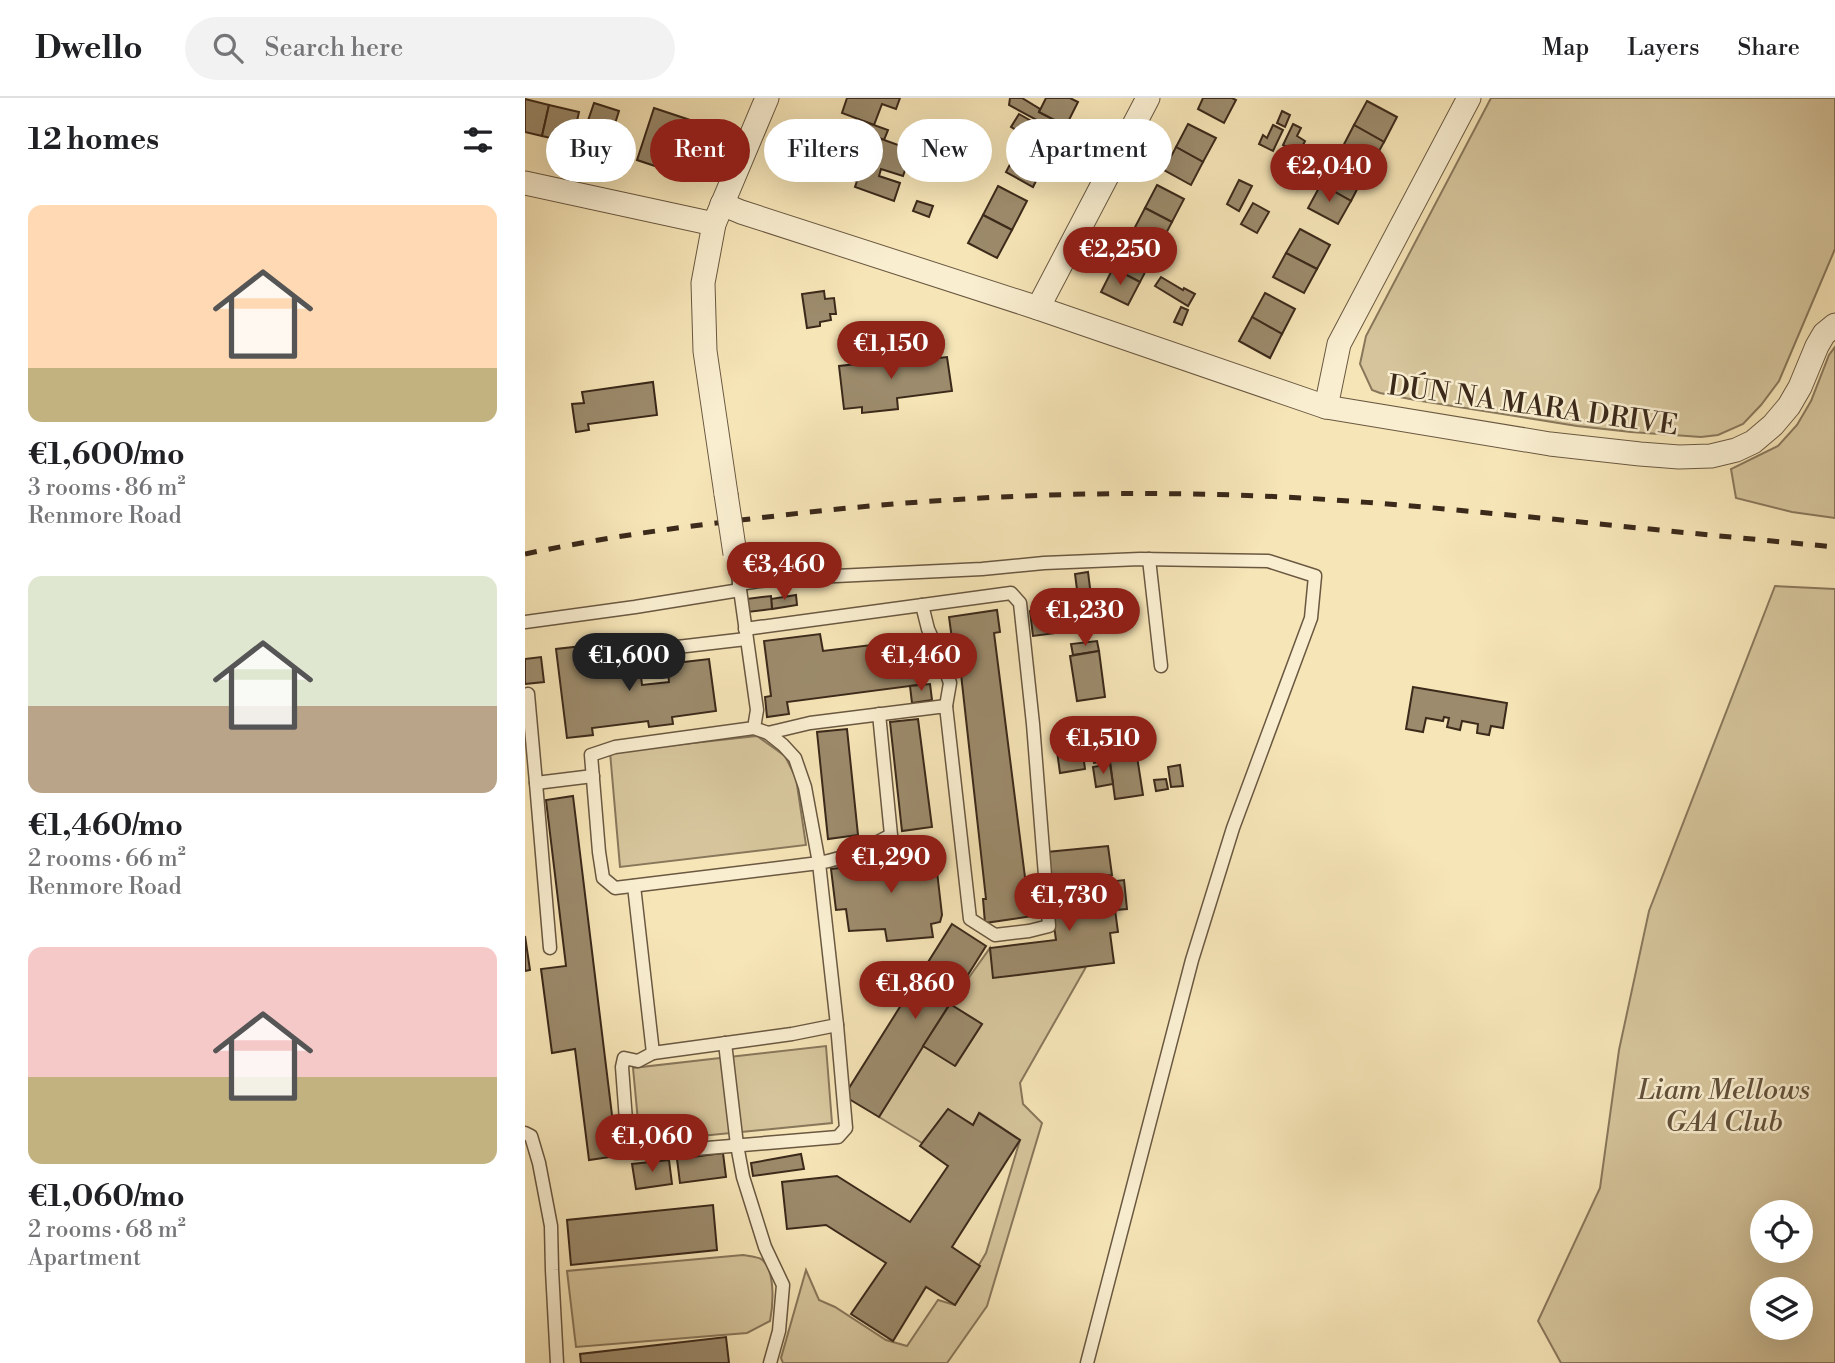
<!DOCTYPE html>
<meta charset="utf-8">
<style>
:root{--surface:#fff;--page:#f2f2f2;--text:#202124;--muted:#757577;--line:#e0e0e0;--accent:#8f2418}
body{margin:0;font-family:"Libre Bodoni",serif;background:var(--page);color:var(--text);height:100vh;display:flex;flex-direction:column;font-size:26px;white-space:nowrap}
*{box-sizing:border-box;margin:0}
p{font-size:23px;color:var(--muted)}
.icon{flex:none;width:38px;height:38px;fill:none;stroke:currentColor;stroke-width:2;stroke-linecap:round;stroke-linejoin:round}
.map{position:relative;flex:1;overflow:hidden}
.sheet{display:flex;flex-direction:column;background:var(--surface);width:525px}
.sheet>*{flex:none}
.top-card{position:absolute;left:21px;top:21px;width:665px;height:63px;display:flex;gap:14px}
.buttons{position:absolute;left:1225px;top:1102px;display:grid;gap:14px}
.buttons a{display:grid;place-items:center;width:63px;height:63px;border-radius:50%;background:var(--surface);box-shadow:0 7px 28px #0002;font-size:35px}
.price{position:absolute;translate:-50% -60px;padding:0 16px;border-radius:24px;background:var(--accent);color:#fff;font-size:23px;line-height:46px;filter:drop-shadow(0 2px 4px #0008)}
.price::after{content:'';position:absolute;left:50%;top:42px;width:21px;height:16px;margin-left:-10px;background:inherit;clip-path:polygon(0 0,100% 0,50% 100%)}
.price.on{background:#222;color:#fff}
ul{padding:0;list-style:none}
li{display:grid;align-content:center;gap:14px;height:371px;padding:0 28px}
li span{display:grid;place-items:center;height:217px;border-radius:14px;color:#555}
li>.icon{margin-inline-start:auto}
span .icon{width:126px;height:126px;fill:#fffc;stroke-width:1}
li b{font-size:30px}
h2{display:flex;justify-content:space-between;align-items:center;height:84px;padding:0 28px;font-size:30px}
.chip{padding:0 24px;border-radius:32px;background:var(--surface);box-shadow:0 7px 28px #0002;font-size:24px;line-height:63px}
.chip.on{background:var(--accent);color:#fff}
header{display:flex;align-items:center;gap:42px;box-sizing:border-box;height:98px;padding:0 35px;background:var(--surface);border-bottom:2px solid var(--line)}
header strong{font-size:33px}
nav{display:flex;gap:38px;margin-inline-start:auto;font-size:24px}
.search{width:490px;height:63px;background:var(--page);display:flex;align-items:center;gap:18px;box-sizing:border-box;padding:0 24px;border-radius:38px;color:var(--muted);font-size:26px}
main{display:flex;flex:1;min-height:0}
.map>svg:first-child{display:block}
.green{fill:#d6c59c;stroke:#88775b;stroke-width:2;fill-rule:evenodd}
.building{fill:#9c8b6c;stroke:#3b291a;stroke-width:2}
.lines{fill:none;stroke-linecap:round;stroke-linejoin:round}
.lane-casing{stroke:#6a5841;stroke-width:15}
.street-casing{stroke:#6a5841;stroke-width:25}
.lane{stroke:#f9eed0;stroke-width:12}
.street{stroke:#f9eed0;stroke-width:23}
.rail{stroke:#3b291a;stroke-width:5;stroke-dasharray:12 12;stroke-linecap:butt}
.street-bridge-casing{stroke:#6a5841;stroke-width:25;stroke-linecap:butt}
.street-bridge{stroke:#f9eed0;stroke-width:23}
.labels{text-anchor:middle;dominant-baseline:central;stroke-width:5;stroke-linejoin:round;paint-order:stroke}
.street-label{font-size:28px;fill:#3b291a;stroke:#f9eed0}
.park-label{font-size:28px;font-style:italic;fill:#62503a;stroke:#f9eed0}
</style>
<header>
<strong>Dwello</strong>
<div class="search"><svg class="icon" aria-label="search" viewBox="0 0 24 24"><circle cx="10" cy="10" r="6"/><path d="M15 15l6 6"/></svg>Search here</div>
<nav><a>Map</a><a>Layers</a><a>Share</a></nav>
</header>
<main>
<section class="sheet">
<h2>12 homes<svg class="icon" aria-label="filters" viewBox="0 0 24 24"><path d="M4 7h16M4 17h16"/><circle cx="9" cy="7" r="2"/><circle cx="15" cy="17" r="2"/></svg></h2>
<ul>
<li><span style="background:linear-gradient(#ffd9b3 75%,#c2b280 0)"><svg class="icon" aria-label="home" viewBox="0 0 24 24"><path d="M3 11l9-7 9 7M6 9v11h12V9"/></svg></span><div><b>€1,600/mo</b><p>3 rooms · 86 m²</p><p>Renmore Road</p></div></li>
<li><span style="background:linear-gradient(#dfe7d0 60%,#b9a48a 0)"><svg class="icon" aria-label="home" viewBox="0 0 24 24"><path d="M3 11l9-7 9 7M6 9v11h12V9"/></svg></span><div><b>€1,460/mo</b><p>2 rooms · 66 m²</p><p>Renmore Road</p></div></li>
<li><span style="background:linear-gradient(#f6c9c9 60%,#c2b280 0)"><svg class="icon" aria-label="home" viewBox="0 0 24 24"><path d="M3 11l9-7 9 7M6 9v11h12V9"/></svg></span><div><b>€1,060/mo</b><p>2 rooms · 68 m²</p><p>Apartment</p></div></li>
</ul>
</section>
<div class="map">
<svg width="1310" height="1265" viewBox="0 0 1310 1265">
<rect width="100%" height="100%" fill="#f6e5b7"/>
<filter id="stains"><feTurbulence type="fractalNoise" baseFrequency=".00286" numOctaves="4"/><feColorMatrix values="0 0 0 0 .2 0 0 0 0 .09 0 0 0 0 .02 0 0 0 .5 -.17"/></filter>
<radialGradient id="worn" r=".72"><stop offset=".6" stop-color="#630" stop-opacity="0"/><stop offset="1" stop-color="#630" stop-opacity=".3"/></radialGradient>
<g class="green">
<polygon points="966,0 1310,0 1310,151 1254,283 1236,307 1218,326 1193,337 1176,339 1106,334 1052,328 965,314 890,302 855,295 847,292 835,266 841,238"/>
<polygon points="1310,249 1310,420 1267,414 1211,400 1206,371 1253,348 1272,327 1286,303 1304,257"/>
<path d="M 1250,488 L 1310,491 L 1310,1265 L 1036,1265 L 1013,1223 L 1075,1090 L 1094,952 L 1124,813 ZM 1237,1115 L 1276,1115 L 1276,1153 L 1237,1153 ZM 1237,1192 L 1276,1192 L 1276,1230 L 1237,1230 Z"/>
<polygon points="232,638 260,658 271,680 281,747 95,769 85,654"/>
<polygon points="465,850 469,879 561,869 495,985 498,1006 517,1025 462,1208 422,1265 258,1265 256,1260 281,1172 294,1202 310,1209 361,1242 382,1248 413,1202 430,1207 461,1155 495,1042 455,1015 448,1027 423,1011 397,1045 354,1019 398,948 431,967 457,926 425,906"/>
<polygon points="301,948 307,1025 115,1044 108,970"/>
<path d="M 218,1157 C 223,1158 232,1159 236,1161 C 251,1171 248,1208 245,1223 L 222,1235 L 51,1249 L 42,1173 Z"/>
</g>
<g class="building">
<polygon points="322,0 375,0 371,11 357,6 349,27 317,15"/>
<polygon points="485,0 497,0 515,11 514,14 537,26 534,34 484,7"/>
<polygon points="521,0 545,0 553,4 541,28 514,14"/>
<polygon points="678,0 707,0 711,2 699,25 673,11"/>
<polygon points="0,1 24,7 17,38 0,34"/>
<polygon points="842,3 872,19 859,44 829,27"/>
<polygon points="69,5 94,13 82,51 56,43"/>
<polygon points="24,7 54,14 47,45 17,38"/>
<polygon points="129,10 171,24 154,76 112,62"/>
<polygon points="757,13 765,17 760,29 752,25"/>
<polygon points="494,16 510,25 508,28 506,27 500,37 486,29"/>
<polygon points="332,21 363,32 359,42 328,30"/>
<polygon points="663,26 691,40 678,64 651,49"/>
<polygon points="768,26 776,30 772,38 780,43 774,55 758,47"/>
<polygon points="318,27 387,52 378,78 356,71 354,78 375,85 369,103 330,89 332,83 301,73"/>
<polygon points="506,27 533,41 520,65 493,51"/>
<polygon points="748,27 758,32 748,53 734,46 738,37 742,40"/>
<polygon points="829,27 859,44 846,68 816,52"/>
<polygon points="651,49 678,64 666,87 639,72"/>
<polygon points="493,51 520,65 508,89 481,74"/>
<polygon points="809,62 839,78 826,103 796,86"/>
<polygon points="714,82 727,88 714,113 702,106"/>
<polygon points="796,86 826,103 813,126 783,110"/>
<polygon points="632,87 659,101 647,124 620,110"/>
<polygon points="473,88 502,103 487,132 458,117"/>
<polygon points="392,103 408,108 404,119 388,113"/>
<polygon points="728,105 744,114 732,135 716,126"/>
<polygon points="620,110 647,124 635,147 608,133"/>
<polygon points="458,117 487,132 472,160 443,145"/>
<polygon points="775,131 805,147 792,171 761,155"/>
<polygon points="601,147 627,161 615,184 588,170"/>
<polygon points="761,155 792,171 779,195 748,179"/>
<polygon points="588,170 615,184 603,207 576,194"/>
<polygon points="636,179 658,192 659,190 670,196 663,208 630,188"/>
<polygon points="299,193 300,201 309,200 311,216 305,216 306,222 295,224 295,228 282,230 277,196"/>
<polygon points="740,195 770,211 757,236 727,219"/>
<polygon points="656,209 663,212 657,227 649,224"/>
<polygon points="727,219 757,236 745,260 714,243"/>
<polygon points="367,256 368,265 422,259 427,293 372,300 373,311 337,315 337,309 319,311 314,268 332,266 332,260"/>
<polygon points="128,284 132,317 63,326 64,332 51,334 47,306 59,305 57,294"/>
<polygon points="563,474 570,530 508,538 505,513 554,507 550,476"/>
<polygon points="271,497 272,507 247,511 246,501"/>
<polygon points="246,498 247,511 223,514 221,501"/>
<polygon points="472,512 475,534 469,535 502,795 505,794 508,818 460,825 458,801 461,801 432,540 427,541 424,519"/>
<polygon points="295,536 298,553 387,542 393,587 262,604 264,616 242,619 240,599 246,598 239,543"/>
<polygon points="572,543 574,553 548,557 546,546"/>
<polygon points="66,547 69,575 115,569 117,587 144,584 142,566 184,561 191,613 147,619 148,626 124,629 123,623 67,630 68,637 42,640 31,551"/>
<polygon points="574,553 580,599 552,603 545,558"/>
<polygon points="16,559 19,584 0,586 0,561"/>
<polygon points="405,586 407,602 387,605 385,588"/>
<polygon points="888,589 982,605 978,630 966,628 964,637 952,635 953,626 937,623 935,632 922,629 924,620 919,619 918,623 901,620 898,634 881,631"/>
<polygon points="393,621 407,729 377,733 365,624"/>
<polygon points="554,627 560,671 535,675 529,631"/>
<polygon points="322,631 333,737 303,741 292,634"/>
<polygon points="581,644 584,663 569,665 566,646"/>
<polygon points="611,652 618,697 590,701 584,656"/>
<polygon points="585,666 588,686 571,689 568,669"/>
<polygon points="655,667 658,688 646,689 643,669"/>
<polygon points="641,681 643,691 631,693 629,682"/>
<polygon points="48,698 92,1058 64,1062 50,951 27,955 16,871 41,868 21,702"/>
<polygon points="583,748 587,777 525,783 522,754"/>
<polygon points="386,753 387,759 410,756 417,817 415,824 406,826 408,839 362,843 360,831 324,833 321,811 311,812 306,771 342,767 340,758"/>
<polygon points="599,782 602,811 590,812 593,834 585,835 589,865 468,880 465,850 531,842 524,791"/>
<polygon points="427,826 461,848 354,1019 319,998"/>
<polygon points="0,838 5,872 0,873"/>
<polygon points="425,906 457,926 430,968 398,948"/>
<polygon points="423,1011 448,1027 454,1015 495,1042 427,1149 455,1168 430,1207 401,1189 368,1243 326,1216 361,1165 301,1127 262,1131 257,1084 312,1078 385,1124 423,1068 395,1048"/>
<polygon points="198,1055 201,1079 155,1085 152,1061"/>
<polygon points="276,1056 279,1071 228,1078 226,1065"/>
<polygon points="144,1062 147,1086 111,1091 107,1066"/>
<polygon points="188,1107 192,1152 46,1167 42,1122"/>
<polygon points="201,1239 204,1265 56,1265 55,1256"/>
</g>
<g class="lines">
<g class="lane-casing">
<g id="lane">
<polyline points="210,456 232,612 229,630 90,649 66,657 74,754 78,780 90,790 294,765 280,689 270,660 258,647 243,635 229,630"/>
<polyline points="624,461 636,568"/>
<polyline points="214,486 234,483 290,479 457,471 519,465 615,461 743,463 790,478 786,520 708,730 667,862 562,1265"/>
<polyline points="397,507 403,531 417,562 425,585 421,608"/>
<polyline points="0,524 110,509 215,492"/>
<polyline points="220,531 486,495 495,505 508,626 524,828 504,833 470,837 445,821 421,608 285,625 243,635"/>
<polyline points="92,556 221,541"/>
<polyline points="3,596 11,685 68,678"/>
<polyline points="11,685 25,850"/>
<path d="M 109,788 L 128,955 L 267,936 L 312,927 L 294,765 C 321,760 342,750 366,737 L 354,616"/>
<polyline points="200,945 212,1047 218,1079 240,1149 258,1187 254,1233 245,1265"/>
<polyline points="128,955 113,963 99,960 97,969 102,1036 111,1055 134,1054 313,1039 321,1030 312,927"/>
<polyline points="0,1035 6,1038 14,1065 26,1128 27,1172 32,1265"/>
</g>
</g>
<g class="street-casing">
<g id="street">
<polyline points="0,85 189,126"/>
<polyline points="197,106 216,114 513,210 801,309 1025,346 1115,356 1154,359 1186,358 1211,352 1228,344 1248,327 1264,308 1275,289 1292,248 1299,236 1310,227"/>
<polyline points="513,210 623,0"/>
<polyline points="801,309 814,246 944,0"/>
<polyline points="201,396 180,253 178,185 189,126 242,0"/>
</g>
</g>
<use href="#lane" class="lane"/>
<use href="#street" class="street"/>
<path class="rail" d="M 0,456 C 80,439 161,428 242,419 C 406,399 571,391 737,398 C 834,402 930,412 1027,421 C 1121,431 1216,440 1310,449"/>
<g class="street-bridge-casing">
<polyline id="street-bridge" points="201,396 210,456"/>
</g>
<use href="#street-bridge" class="street-bridge"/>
</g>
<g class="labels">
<g class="street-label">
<text transform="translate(1008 308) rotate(8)">DÚN NA MARA DRIVE</text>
</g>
<g class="park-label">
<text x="1199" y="992">Liam Mellows<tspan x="1199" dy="32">GAA Club</tspan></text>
</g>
</g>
<rect width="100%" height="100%" filter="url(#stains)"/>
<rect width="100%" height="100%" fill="url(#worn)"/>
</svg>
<div class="buttons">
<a><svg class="icon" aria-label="locate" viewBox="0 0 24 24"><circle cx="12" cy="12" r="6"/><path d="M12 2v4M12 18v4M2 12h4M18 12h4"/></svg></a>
<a><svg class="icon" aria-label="layers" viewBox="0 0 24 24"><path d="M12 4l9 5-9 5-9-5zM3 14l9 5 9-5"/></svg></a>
</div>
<b class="price" style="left:804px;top:106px">€2,040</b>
<b class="price" style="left:595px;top:189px">€2,250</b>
<b class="price" style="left:366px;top:283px">€1,150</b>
<b class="price" style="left:259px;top:504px">€3,460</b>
<b class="price" style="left:560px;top:550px">€1,230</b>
<b class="price on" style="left:104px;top:595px">€1,600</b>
<b class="price" style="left:396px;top:595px">€1,460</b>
<b class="price" style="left:578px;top:678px">€1,510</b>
<b class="price" style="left:366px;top:797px">€1,290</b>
<b class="price" style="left:544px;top:835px">€1,730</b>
<b class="price" style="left:390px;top:923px">€1,860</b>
<b class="price" style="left:127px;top:1076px">€1,060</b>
<div class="top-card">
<a class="chip">Buy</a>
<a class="chip on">Rent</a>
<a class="chip">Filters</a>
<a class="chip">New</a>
<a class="chip">Apartment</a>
</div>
</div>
</main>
